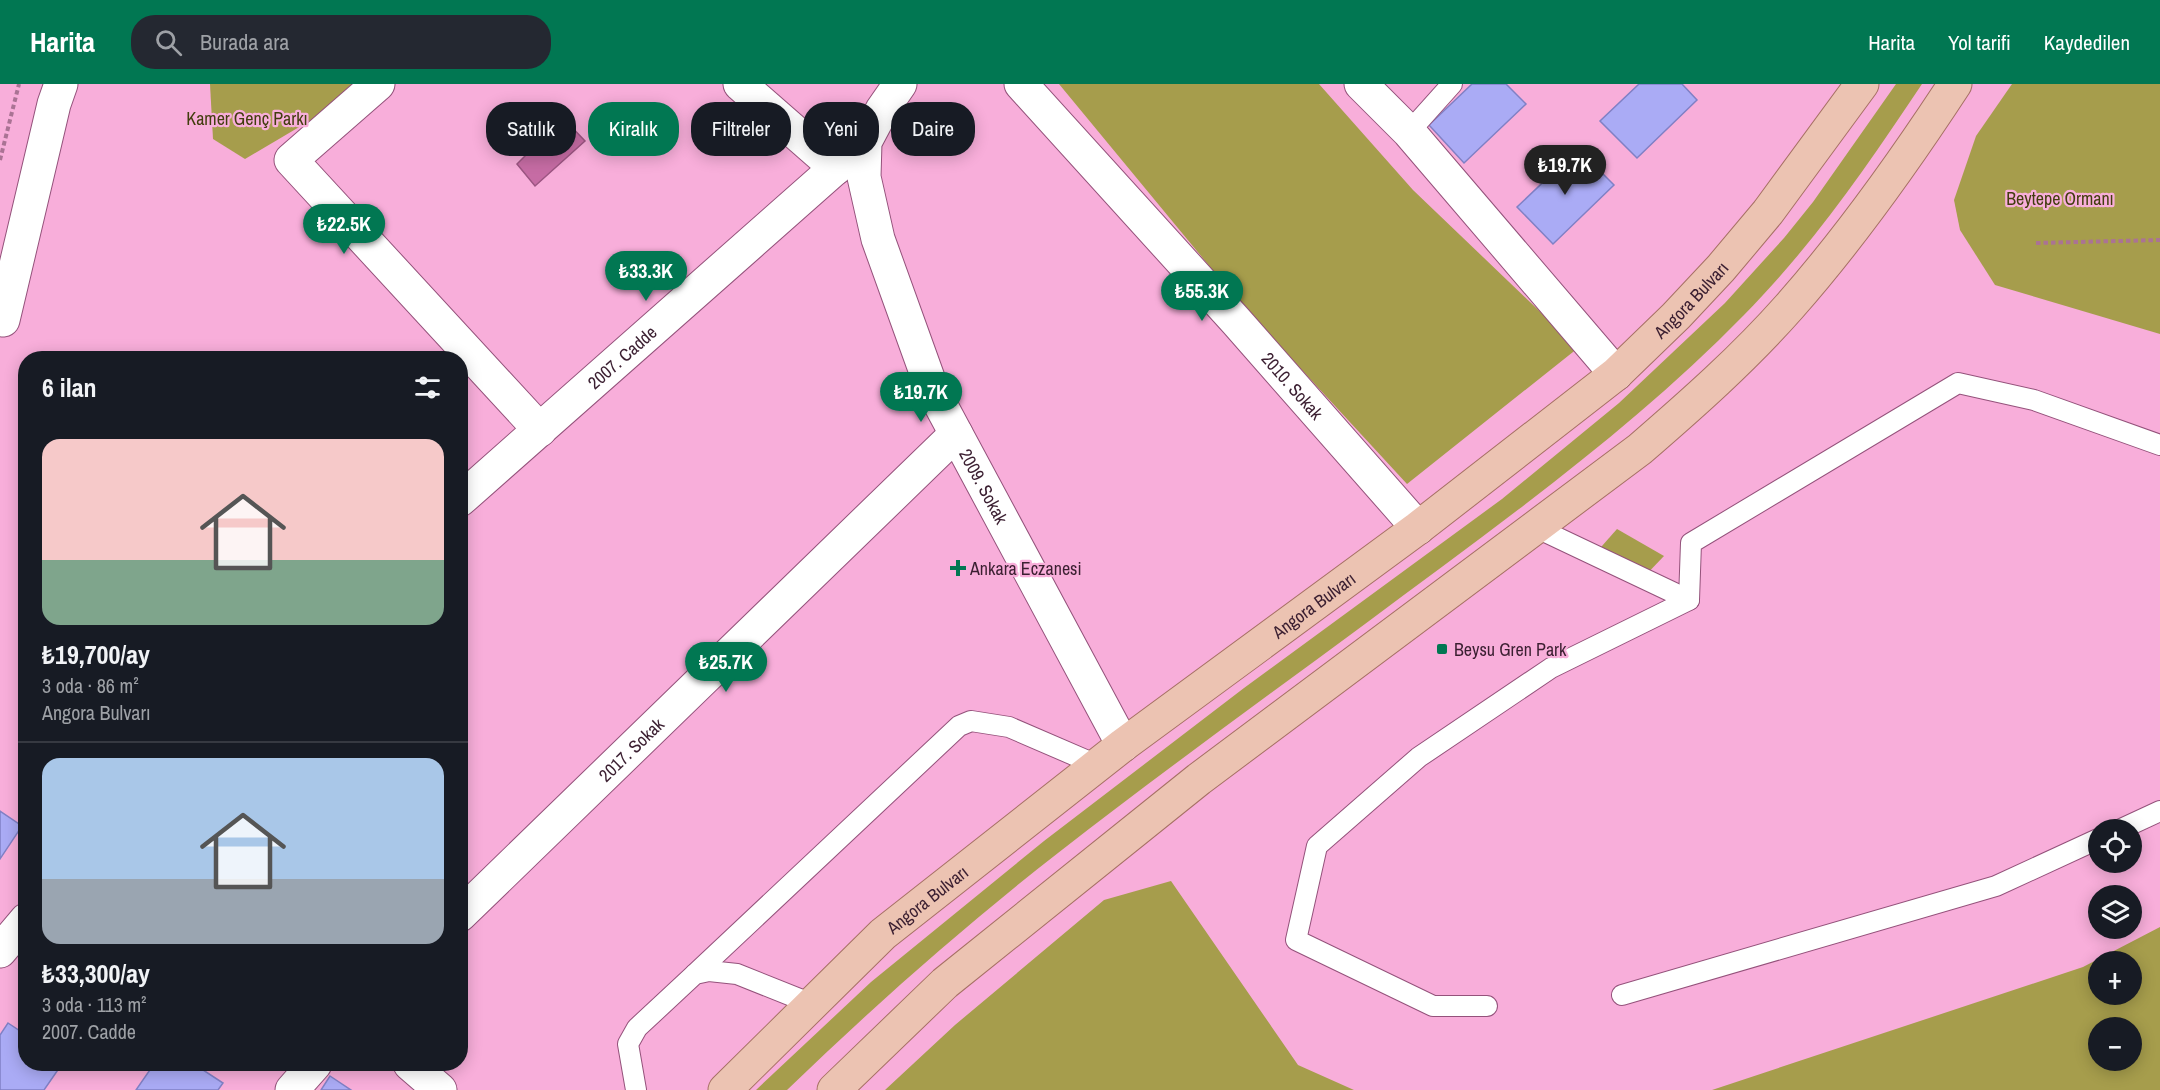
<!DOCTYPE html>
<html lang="tr">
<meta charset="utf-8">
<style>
:root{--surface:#171b24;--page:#242831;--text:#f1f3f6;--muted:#9ea1a6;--line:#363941;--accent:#017752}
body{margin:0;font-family:"Archivo Narrow",sans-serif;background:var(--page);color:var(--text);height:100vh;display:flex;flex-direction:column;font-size:22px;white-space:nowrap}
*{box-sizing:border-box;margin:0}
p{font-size:20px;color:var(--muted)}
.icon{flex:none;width:33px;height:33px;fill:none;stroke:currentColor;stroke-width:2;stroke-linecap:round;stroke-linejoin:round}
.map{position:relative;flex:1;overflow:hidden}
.drawer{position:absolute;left:18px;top:267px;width:450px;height:720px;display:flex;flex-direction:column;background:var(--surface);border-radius:24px;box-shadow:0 3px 15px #0003}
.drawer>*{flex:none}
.hud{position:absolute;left:486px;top:18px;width:570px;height:54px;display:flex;gap:12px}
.buttons{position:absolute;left:2088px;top:735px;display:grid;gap:12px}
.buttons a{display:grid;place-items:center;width:54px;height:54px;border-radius:50%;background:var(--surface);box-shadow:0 3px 15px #0003;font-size:30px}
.price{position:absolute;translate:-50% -51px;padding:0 14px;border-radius:21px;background:var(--accent);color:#fff;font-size:20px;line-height:39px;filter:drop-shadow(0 2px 3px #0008)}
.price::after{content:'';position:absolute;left:50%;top:36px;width:18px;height:14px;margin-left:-9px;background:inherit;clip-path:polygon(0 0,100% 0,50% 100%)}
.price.current{background:#222;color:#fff}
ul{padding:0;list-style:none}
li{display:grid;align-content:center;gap:12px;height:318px;padding:0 24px}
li+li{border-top:2px solid var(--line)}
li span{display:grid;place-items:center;height:186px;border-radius:18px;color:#555}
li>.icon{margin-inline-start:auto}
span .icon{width:108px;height:108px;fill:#fffc;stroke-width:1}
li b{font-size:26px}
h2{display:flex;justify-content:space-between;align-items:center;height:72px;padding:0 24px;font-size:26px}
.pill{padding:0 21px;border-radius:24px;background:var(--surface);box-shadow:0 3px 15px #0003;font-size:21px;line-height:54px}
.pill.current{background:var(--accent);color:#fff}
header{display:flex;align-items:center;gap:36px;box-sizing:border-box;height:84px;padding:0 30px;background:var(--accent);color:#fff}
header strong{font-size:28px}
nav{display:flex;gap:33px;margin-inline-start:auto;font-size:21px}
.search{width:420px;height:54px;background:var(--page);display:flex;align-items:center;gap:15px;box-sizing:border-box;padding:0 21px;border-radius:24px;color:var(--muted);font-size:22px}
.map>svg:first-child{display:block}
.green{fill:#a69d4c;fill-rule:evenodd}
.water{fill:#c66ca4;stroke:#9c5582;stroke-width:1.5}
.building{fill:#aaabf5;stroke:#8080c5;stroke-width:1.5}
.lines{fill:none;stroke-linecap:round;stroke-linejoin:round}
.lane-casing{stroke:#94527b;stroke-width:22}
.street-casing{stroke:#94527b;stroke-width:35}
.primary-casing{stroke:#a67064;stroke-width:35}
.path{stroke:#aa7394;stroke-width:4;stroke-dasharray:4.5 3;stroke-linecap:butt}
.lane{stroke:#fff;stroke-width:20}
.street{stroke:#fff;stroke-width:33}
.primary{stroke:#ecc3b2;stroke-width:33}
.poi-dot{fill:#017752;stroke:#f8aeda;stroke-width:2}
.labels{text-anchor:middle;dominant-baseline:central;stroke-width:4.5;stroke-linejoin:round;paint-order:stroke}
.park-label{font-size:18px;fill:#423d0e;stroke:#f8aeda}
.street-label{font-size:18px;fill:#3b1f31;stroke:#f8aeda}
.poi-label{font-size:18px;fill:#3b1f31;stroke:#f8aeda;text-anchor:start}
</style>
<header>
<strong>Harita</strong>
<div class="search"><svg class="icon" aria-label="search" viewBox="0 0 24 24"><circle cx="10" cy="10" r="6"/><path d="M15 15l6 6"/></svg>Burada ara</div>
<nav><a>Harita</a><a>Yol tarifi</a><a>Kaydedilen</a></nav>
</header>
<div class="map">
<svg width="2160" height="1006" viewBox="0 0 2160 1006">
<rect width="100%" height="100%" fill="#f8aeda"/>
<g class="green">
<polygon points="210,0 354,0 311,36 245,75 213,55"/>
<polygon points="1059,0 1319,0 1413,106 1578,264 1407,400 1239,218"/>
<path d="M 1896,0 L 1922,0 C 1868,81 1813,161 1744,231 C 1630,348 1496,442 1365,540 C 1262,616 1158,691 1058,769 C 963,843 873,923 787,1006 L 756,1006 L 871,898 L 1044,757 L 1244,604 L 1502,415 L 1619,319 L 1725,219 L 1784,154 L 1813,118 Z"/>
<polygon points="2012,0 2160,0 2160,250 1995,201 1960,146 1954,116 1976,52"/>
<polygon points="1617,445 1664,472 1641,496 1594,471"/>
<polygon points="1171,797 1298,981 1354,1006 885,1006 955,941 1104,816"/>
<path d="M 2160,843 L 2160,1006 L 1712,1006 L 2083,883 ZM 2098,878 L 2132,878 L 2132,910 L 2098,910 ZM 2098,944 L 2132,944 L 2132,976 L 2098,976 Z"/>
</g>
<polygon class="water" points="563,34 585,57 535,102 517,80"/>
<g class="building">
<polygon points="1472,0 1506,0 1526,20 1464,79 1429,41"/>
<polygon points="1639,0 1682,0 1697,16 1637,74 1600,37"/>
<polygon points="1578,65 1614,101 1553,160 1517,123"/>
<polygon points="0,727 22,742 0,775"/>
<polygon points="8,939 26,951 26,980 62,980 44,1006 0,1006 0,951"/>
<polygon points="154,980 194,980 223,999 218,1006 136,1006"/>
<polygon points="330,992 351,1006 321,1006"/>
</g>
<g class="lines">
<g class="lane-casing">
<g id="lane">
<polyline points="1409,48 1452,0"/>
<polyline points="1689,516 1691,459 1958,299 2034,316 2160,361"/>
<polyline points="2119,746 2160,727"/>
<polyline points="695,890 959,642 971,637 1009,643 1097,681"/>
<polyline points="1622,911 1996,802 2098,755"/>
<polyline points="1487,922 1433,922 1296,856 1317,762 1419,673 1551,584 1689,516 1535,443"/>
<polyline points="636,1006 628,960 637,944 695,890 709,887 737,890 812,920"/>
</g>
</g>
<g class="street-casing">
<g id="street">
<polyline points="378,0 291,76 540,346"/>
<polyline points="740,0 836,84"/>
<path id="s1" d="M 900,0 L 882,26 L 865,58 L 864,93 L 878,155 L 932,305 L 1123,661"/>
<path id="s2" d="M 1021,0 L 1236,237 L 1418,444"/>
<polyline points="1361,0 1409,48 1616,290"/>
<polyline points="3,236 54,20 61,0"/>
<path id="s3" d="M 460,416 L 865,58"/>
<path id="s4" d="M 460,831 L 956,350"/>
<polyline points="0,867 26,836"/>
<polyline points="410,980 440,1006"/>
<polyline points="292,1006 315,980"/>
</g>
</g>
<g class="primary-casing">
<g id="primary">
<path id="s5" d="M 725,1006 L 883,850 L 1123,661 L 1418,444 L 1616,290 L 1676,232 L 1721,184 L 1768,128 L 1862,0"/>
<path d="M 834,1006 L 945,899 L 1199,695 L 1640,365 C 1692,320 1743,275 1789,223 C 1850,154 1904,78 1955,0"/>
</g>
</g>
<g class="path">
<polyline points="0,76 19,0"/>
<polyline points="2036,159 2160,156"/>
</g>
<use href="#lane" class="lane"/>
<use href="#street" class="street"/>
<use href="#primary" class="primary"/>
</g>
<g class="poi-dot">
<path d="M955 475h6v6h6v6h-6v6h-6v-6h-6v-6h6z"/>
<rect x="1436" y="559" width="12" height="12" rx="3"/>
</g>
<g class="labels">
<g class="park-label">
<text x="247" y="34">Kamer Genç Parkı</text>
<text x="2060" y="114">Beytepe Ormanı</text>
</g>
<g class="street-label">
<text stroke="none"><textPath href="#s5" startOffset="1250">Angora Bulvarı</textPath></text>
<text stroke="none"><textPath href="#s3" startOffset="216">2007. Cadde</textPath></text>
<text stroke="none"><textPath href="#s2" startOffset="406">2010. Sokak</textPath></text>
<text stroke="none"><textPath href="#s1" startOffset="436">2009. Sokak</textPath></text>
<text stroke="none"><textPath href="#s5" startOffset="764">Angora Bulvarı</textPath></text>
<text stroke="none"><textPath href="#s4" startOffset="238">2017. Sokak</textPath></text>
<text stroke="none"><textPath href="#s5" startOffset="278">Angora Bulvarı</textPath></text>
</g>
<g class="poi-label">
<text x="970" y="484">Ankara Eczanesi</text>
<text x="1454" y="565">Beysu Gren Park</text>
</g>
</g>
</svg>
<div class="buttons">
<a><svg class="icon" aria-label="locate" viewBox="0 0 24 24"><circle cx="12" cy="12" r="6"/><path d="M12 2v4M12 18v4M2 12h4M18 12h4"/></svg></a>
<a><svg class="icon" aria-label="layers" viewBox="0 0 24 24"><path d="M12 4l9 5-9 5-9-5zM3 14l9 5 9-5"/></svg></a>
<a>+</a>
<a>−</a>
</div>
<b class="price current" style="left:1565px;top:112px">₺19.7K</b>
<b class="price" style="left:344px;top:171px">₺22.5K</b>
<b class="price" style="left:646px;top:218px">₺33.3K</b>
<b class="price" style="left:1202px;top:238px">₺55.3K</b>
<b class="price" style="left:921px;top:339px">₺19.7K</b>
<b class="price" style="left:726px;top:609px">₺25.7K</b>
<div class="hud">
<a class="pill">Satılık</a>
<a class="pill current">Kiralık</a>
<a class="pill">Filtreler</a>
<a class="pill">Yeni</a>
<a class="pill">Daire</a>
</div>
<section class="drawer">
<h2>6 ilan<svg class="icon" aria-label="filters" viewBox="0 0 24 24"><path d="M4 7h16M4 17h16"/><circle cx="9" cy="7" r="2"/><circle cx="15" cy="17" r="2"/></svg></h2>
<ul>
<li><span style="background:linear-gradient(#f6c9c9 65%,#7fa58c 0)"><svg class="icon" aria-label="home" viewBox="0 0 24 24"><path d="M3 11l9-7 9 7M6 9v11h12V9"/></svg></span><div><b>₺19,700/ay</b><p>3 oda · 86 m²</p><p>Angora Bulvarı</p></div></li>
<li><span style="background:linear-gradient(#a9c7e8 65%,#9aa5b1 0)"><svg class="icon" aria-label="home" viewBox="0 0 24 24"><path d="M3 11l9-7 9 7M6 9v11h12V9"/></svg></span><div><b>₺33,300/ay</b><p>3 oda · 113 m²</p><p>2007. Cadde</p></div></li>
</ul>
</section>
</div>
